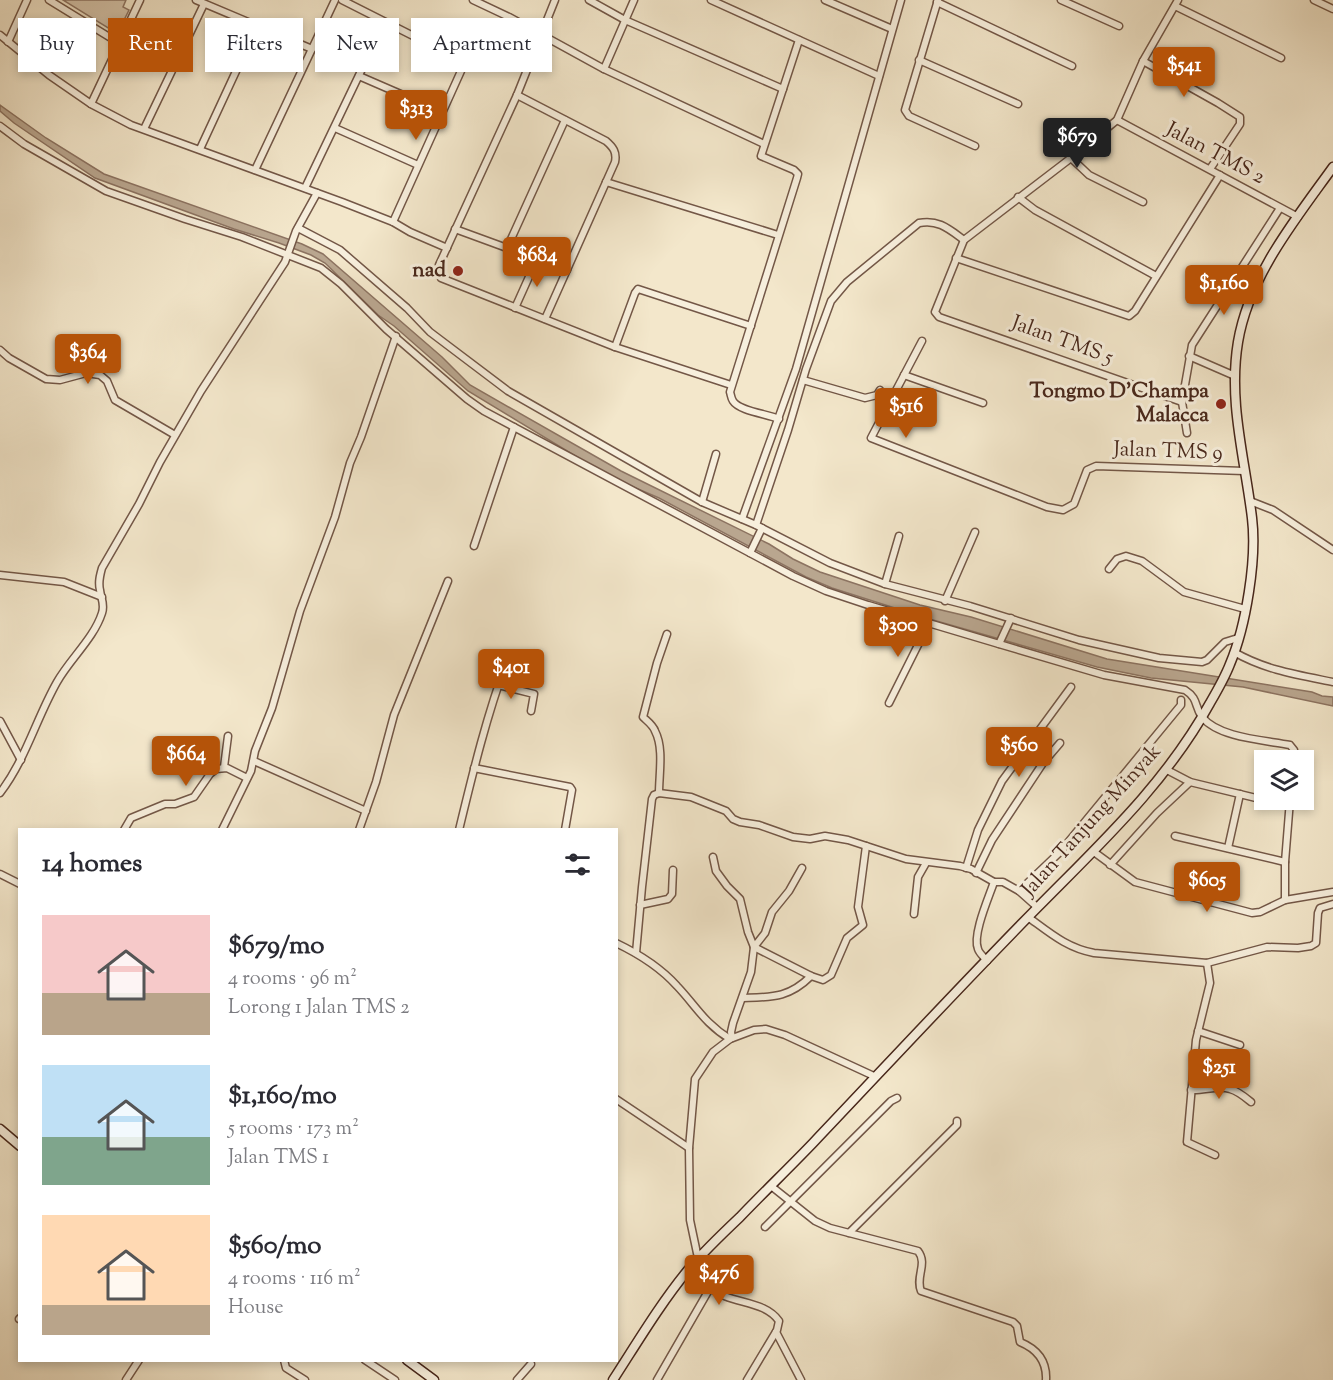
<!DOCTYPE html>
<meta charset="utf-8">
<style>
:root{--surface:#fff;--page:#f2f2f3;--text:#2b2b33;--muted:#7c7c81;--accent:#b45309}
body{margin:0;font-family:"Sorts Mill Goudy",serif;background:var(--page);color:var(--text);height:100vh;display:flex;flex-direction:column;font-size:22px;white-space:nowrap}
*{box-sizing:border-box;margin:0}
p{font-size:20px;color:var(--muted)}
.icon{flex:none;width:33px;height:33px;fill:none;stroke:currentColor;stroke-width:2;stroke-linecap:round;stroke-linejoin:round}
.map{position:relative;flex:1;overflow:hidden}
.side{position:absolute;left:18px;top:828px;width:600px;height:534px;display:flex;flex-direction:column;background:var(--surface);border-radius:0px;box-shadow:0 3px 9px #0003}
.side>*{flex:none}
.hud{position:absolute;left:18px;top:18px;width:600px;height:54px;display:flex;gap:12px}
.fabs{position:absolute;left:1254px;top:750px;display:grid;gap:12px}
.fabs a{display:grid;place-items:center;width:60px;height:60px;border-radius:0px;background:var(--surface);box-shadow:0 3px 9px #0003;font-size:30px}
.price{position:absolute;translate:-50% -51px;padding:0 14px;border-radius:6px;background:var(--accent);color:#fff;font-size:20px;line-height:39px;filter:drop-shadow(0 2px 3px #0008)}
.price::after{content:'';position:absolute;left:50%;top:36px;width:18px;height:14px;margin-left:-9px;background:inherit;clip-path:polygon(0 0,100% 0,50% 100%)}
.price.current{background:#222;color:#fff}
ul{padding:0;list-style:none}
li{display:flex;align-items:center;gap:18px;height:150px;padding:0 24px}
li span{display:grid;place-items:center;flex:none;width:168px;height:120px;border-radius:0px;color:#555}
li>.icon{margin-inline-start:auto}
span .icon{width:72px;height:72px;fill:#fffc;stroke-width:1}
li b{font-size:26px}
h2{display:flex;justify-content:space-between;align-items:center;height:72px;padding:0 24px;font-size:26px}
.tag{padding:0 21px;border-radius:0px;background:var(--surface);box-shadow:0 3px 9px #0003;font-size:21px;line-height:54px}
.tag.current{background:var(--accent);color:#fff}
.map>svg:first-child{display:block}
.green{fill:#d6c6ad;stroke:#8f7664;stroke-width:1.5}
.water{fill:#b9a68f;stroke:#8c7361;stroke-width:1.5}
.lines{fill:none;stroke-linecap:round;stroke-linejoin:round}
.minor-casing{stroke:#735747;stroke-width:9}
.secondary-casing{stroke:#48271b;stroke-width:11}
.minor{stroke:#f7efdd;stroke-width:6}
.secondary{stroke:#f7efdd;stroke-width:8}
.poi-dot{fill:#8f2418;stroke:#f7efdd;stroke-width:2}
.labels{text-anchor:middle;dominant-baseline:central;stroke-width:6;stroke-linejoin:round;paint-order:stroke}
.street-label{font-size:21px;fill:#48271b;stroke:#f7efdd}
.poi-label{font-size:21px;font-weight:bold;fill:#48271b;stroke:#f7efdd;text-anchor:end}
</style>
<div class="map">
<svg width="1333" height="1380" viewBox="0 0 1333 1380">
<rect width="100%" height="100%" fill="#f3e7cb"/>
<filter id="stains"><feTurbulence type="fractalNoise" baseFrequency=".00333" numOctaves="4"/><feColorMatrix values="0 0 0 0 .2 0 0 0 0 .09 0 0 0 0 .02 0 0 0 .5 -.17"/></filter>
<radialGradient id="worn" r=".72"><stop offset=".6" stop-color="#630" stop-opacity="0"/><stop offset="1" stop-color="#630" stop-opacity=".3"/></radialGradient>
<polygon class="green" points="63,0 126,0 123,7 129,10 120,28 113,31"/>
<polygon class="water" points="0,105 46,138 104,174 302,244 323,254 442,357 470,385 621,471 769,544 793,559 820,572 920,605 971,617 1107,659 1312,692 1322,696 1333,697 1333,706 1243,687 1151,678 1097,667 926,618 832,588 806,577 659,498 610,477 468,391 394,326 378,315 325,263 311,255 279,243 234,229 95,178 14,123 0,111"/>
<g class="lines">
<g class="minor-casing">
<g id="minor">
<polyline points="49,0 119,43"/>
<polyline points="196,0 312,49"/>
<polyline points="342,0 435,47 456,58 461,64 461,71 393,222"/>
<polyline points="473,0 509,17 604,69 764,144"/>
<polyline points="555,0 517,95 439,265 441,278 615,347 731,385"/>
<polyline points="589,0 625,20 783,89"/>
<polyline points="711,0 879,76"/>
<polyline points="825,0 892,29"/>
<polyline points="938,0 905,110 909,116 975,146"/>
<polyline points="1061,0 1119,26"/>
<polyline points="1178,0 1143,61 1117,120 1071,158 964,240 935,312 939,317 1182,402"/>
<polyline points="1314,0 1333,9"/>
<polyline points="937,2 1072,66"/>
<polyline points="1175,6 1281,58"/>
<polyline points="0,35 49,75 91,104 131,125 342,202 393,222 410,232 447,248"/>
<polyline points="8,42 27,0"/>
<polyline points="919,60 1018,104"/>
<polyline points="1143,61 1218,103 1240,117 1240,124 1210,169"/>
<polyline points="604,69 634,0"/>
<polyline points="359,76 442,112"/>
<path d="M 517,95 L 606,141 C 613,147 617,152 615,162 L 545,319"/>
<polyline points="91,104 140,0"/>
<polyline points="1117,120 1298,217"/>
<path d="M 0,126 L 24,144 L 106,191 L 185,219 L 242,237 L 321,268 L 341,284 L 386,329 L 467,399 L 484,411 L 793,576 L 826,591 L 868,605 L 999,644 L 1104,675 L 1185,690 C 1199,699 1194,706 1202,717 C 1219,738 1264,740 1290,745 L 1294,750 L 1293,760"/>
<polyline points="335,128 418,165"/>
<polyline points="144,129 204,4"/>
<polyline points="200,149 257,26"/>
<polyline points="1071,158 1089,175 1143,202"/>
<polyline points="255,170 335,0"/>
<polyline points="606,182 778,235"/>
<polyline points="305,188 384,23"/>
<polyline points="1018,197 1035,210 1156,276"/>
<polyline points="298,228 340,250 407,308 430,332 508,391 702,502 756,525 830,563 885,584 970,606 1079,640 1159,658 1202,662 1207,660 1225,642 1238,638"/>
<polyline points="455,229 567,270"/>
<polyline points="507,248 565,120"/>
<polyline points="956,258 1129,316 1135,311 1220,175"/>
<polyline points="515,308 537,259"/>
<polyline points="922,341 871,438 1047,507 1063,510 1074,504 1087,470 1096,466 1244,471"/>
<polyline points="615,347 635,293 638,289 751,326"/>
<polyline points="0,350 9,358 46,379 60,380 86,373 100,375 107,381 115,400 175,435"/>
<polyline points="1189,356 1235,376"/>
<polyline points="904,375 983,403"/>
<polyline points="803,380 865,398 877,395 880,390"/>
<path d="M 779,419 C 768,414 739,411 733,401 C 731,398 731,395 730,392 L 797,178 L 798,174 L 794,170 L 761,156 L 799,40"/>
<polyline points="1187,433 1182,402 1192,345 1280,208"/>
<polyline points="1250,501 1273,510 1333,550"/>
<polyline points="702,502 716,454"/>
<polyline points="742,519 796,369 901,0"/>
<path d="M 756,525 L 788,430 L 806,369 L 831,301 L 847,282 L 919,223 C 938,219 949,229 964,240"/>
<polyline points="474,546 514,427"/>
<polyline points="750,553 762,528"/>
<polyline points="1109,569 1117,559 1126,556 1142,561 1184,592 1245,609"/>
<polyline points="0,575 64,582 102,597"/>
<polyline points="885,584 899,536"/>
<polyline points="945,601 975,532"/>
<polyline points="999,644 1011,618"/>
<path d="M 1234,652 C 1265,670 1298,675 1333,682"/>
<polyline points="498,685 534,694 531,711"/>
<polyline points="889,703 929,623"/>
<polyline points="0,721 21,760"/>
<polyline points="254,761 366,811"/>
<polyline points="224,767 228,736"/>
<polyline points="474,768 570,787 572,790 565,830"/>
<polyline points="1167,770 1190,782 1289,806"/>
<path d="M 0,793 C 26,759 36,719 57,682 C 70,659 94,638 102,613 C 105,604 101,599 100,590 C 98,582 100,575 102,568 L 139,504 L 160,462 L 201,391 L 285,262 L 296,231 L 317,193"/>
<path d="M 659,793 C 659,774 664,748 655,731 C 653,725 647,721 643,717 L 657,663 L 667,634"/>
<polyline points="124,830 131,818 165,804 175,804 194,797 210,774 216,769 227,768 247,778"/>
<polyline points="222,830 251,771 255,751 272,708 300,611 335,517 350,463 361,437 396,336"/>
<polyline points="359,830 376,782 394,715 448,581"/>
<path d="M 459,830 C 473,772 487,714 508,658"/>
<polyline points="1175,836 1285,862"/>
<polyline points="1228,848 1240,794"/>
<polyline points="1094,852 1135,882 1252,913 1260,912 1285,900 1333,892"/>
<polyline points="713,857 716,871 727,886 740,899 748,932 754,947 751,972 733,1023 731,1032 732,1038"/>
<polyline points="1110,865 1157,813 1190,782"/>
<polyline points="966,868 978,830 1002,781 1071,687"/>
<polyline points="976,873 992,840 1043,763 1060,743"/>
<polyline points="0,874 20,884"/>
<polyline points="1019,891 1060,852 1181,705 1181,700"/>
<polyline points="1285,900 1285,862 1290,800"/>
<polyline points="640,905 668,899 672,894 673,870"/>
<polyline points="914,914 918,877 926,863"/>
<path d="M 1028,917 C 1050,933 1067,948 1094,953 L 1207,963 L 1267,947 L 1298,948 L 1311,946 L 1316,943 L 1318,913 L 1320,908 L 1333,904"/>
<path d="M 616,943 C 639,954 660,967 677,986 C 696,1006 705,1024 730,1039"/>
<polyline points="754,947 811,976 823,980 831,975 847,938 863,925 858,907 866,846"/>
<polyline points="754,947 765,933 772,912 789,891 802,868"/>
<polyline points="636,953 642,887 652,799 654,795 659,793 691,797 726,811 733,819 740,822 759,825 793,837 810,839 825,836 848,840 906,859 960,866 971,869 994,882 1003,882 1019,891 1037,907"/>
<path d="M 987,961 C 984,957 979,953 978,949 C 972,935 989,897 994,882"/>
<polyline points="1207,963 1210,983 1196,1040 1187,1142 1215,1155"/>
<path d="M 743,998 C 772,997 789,998 811,976"/>
<polyline points="1198,1031 1240,1045"/>
<path d="M 1191,1090 C 1204,1091 1218,1085 1230,1089 C 1238,1091 1245,1097 1251,1102"/>
<polyline points="616,1099 689,1148"/>
<path d="M 771,1186 L 815,1221 L 830,1228 L 918,1251 C 928,1264 915,1277 921,1291 L 1013,1322 L 1017,1326 L 1020,1342 C 1037,1349 1047,1361 1046,1380"/>
<polyline points="765,1227 891,1101 897,1098"/>
<polyline points="849,1233 957,1125 957,1121"/>
<polyline points="698,1258 690,1220 689,1148 695,1079 713,1052 730,1039 754,1030 766,1029 785,1035 876,1077"/>
<path d="M 694,1263 C 699,1270 703,1281 710,1287 C 729,1305 764,1299 779,1321 L 777,1330 L 747,1380"/>
<polyline points="19,1319 20,1318"/>
<polyline points="776,1332 801,1380"/>
<polyline points="284,1360 286,1368 305,1380"/>
<polyline points="365,1360 395,1380"/>
<polyline points="126,1380 139,1360"/>
<polyline points="517,1380 531,1364"/>
<polyline points="657,1380 710,1288"/>
</g>
</g>
<g class="secondary-casing">
<g id="secondary">
<polyline points="0,1129 20,1146"/>
<polyline points="407,1360 434,1380"/>
<path d="M 613,1380 C 637,1343 660,1304 688,1270 C 704,1251 722,1234 740,1217 C 764,1192 789,1168 813,1143 C 888,1064 962,984 1038,907 C 1101,843 1166,783 1210,703 C 1217,691 1225,677 1230,664 C 1246,626 1257,559 1252,518 C 1245,459 1228,402 1238,342 C 1249,276 1295,220 1333,167"/>
</g>
</g>
<use href="#minor" class="minor"/>
<use href="#secondary" class="secondary"/>
</g>
<g class="poi-dot">
<circle cx="458" cy="271" r="6"/>
<circle cx="1221" cy="404" r="6"/>
</g>
<g class="labels">
<g class="street-label">
<text transform="translate(1215 154) rotate(28)">Jalan TMS 2</text>
<text transform="translate(1062 341) rotate(20)">Jalan TMS 5</text>
<text transform="translate(1168 452) rotate(2)">Jalan TMS 9</text>
<text transform="translate(1092 821) rotate(-48)">Jalan Tanjung Minyak</text>
</g>
<g class="poi-label">
<text x="446" y="271">nad</text>
<text x="1209" y="392">Tongmo D'Champa<tspan x="1209" dy="24">Malacca</tspan></text>
</g>
</g>
<rect width="100%" height="100%" filter="url(#stains)"/>
<rect width="100%" height="100%" fill="url(#worn)"/>
</svg>
<div class="fabs">
<a><svg class="icon" aria-label="layers" viewBox="0 0 24 24"><path d="M12 4l9 5-9 5-9-5zM3 14l9 5 9-5"/></svg></a>
</div>
<b class="price" style="left:1184px;top:98px">$541</b>
<b class="price" style="left:416px;top:141px">$313</b>
<b class="price current" style="left:1077px;top:169px">$679</b>
<b class="price" style="left:537px;top:288px">$684</b>
<b class="price" style="left:1224px;top:316px">$1,160</b>
<b class="price" style="left:88px;top:385px">$364</b>
<b class="price" style="left:906px;top:439px">$516</b>
<b class="price" style="left:898px;top:658px">$300</b>
<b class="price" style="left:511px;top:700px">$401</b>
<b class="price" style="left:1019px;top:778px">$560</b>
<b class="price" style="left:186px;top:787px">$664</b>
<b class="price" style="left:1207px;top:913px">$605</b>
<b class="price" style="left:1219px;top:1100px">$251</b>
<b class="price" style="left:719px;top:1306px">$476</b>
<div class="hud">
<a class="tag">Buy</a>
<a class="tag current">Rent</a>
<a class="tag">Filters</a>
<a class="tag">New</a>
<a class="tag">Apartment</a>
</div>
<section class="side">
<h2>14 homes<svg class="icon" aria-label="filters" viewBox="0 0 24 24"><path d="M4 7h16M4 17h16"/><circle cx="9" cy="7" r="2"/><circle cx="15" cy="17" r="2"/></svg></h2>
<ul>
<li><span style="background:linear-gradient(#f6c9c9 65%,#b9a48a 0)"><svg class="icon" aria-label="home" viewBox="0 0 24 24"><path d="M3 11l9-7 9 7M6 9v11h12V9"/></svg></span><div><b>$679/mo</b><p>4 rooms · 96 m²</p><p>Lorong 1 Jalan TMS 2</p></div></li>
<li><span style="background:linear-gradient(#bfe0f5 60%,#7fa58c 0)"><svg class="icon" aria-label="home" viewBox="0 0 24 24"><path d="M3 11l9-7 9 7M6 9v11h12V9"/></svg></span><div><b>$1,160/mo</b><p>5 rooms · 173 m²</p><p>Jalan TMS 1</p></div></li>
<li><span style="background:linear-gradient(#ffd9b3 75%,#b9a48a 0)"><svg class="icon" aria-label="home" viewBox="0 0 24 24"><path d="M3 11l9-7 9 7M6 9v11h12V9"/></svg></span><div><b>$560/mo</b><p>4 rooms · 116 m²</p><p>House</p></div></li>
</ul>
</section>
</div>
